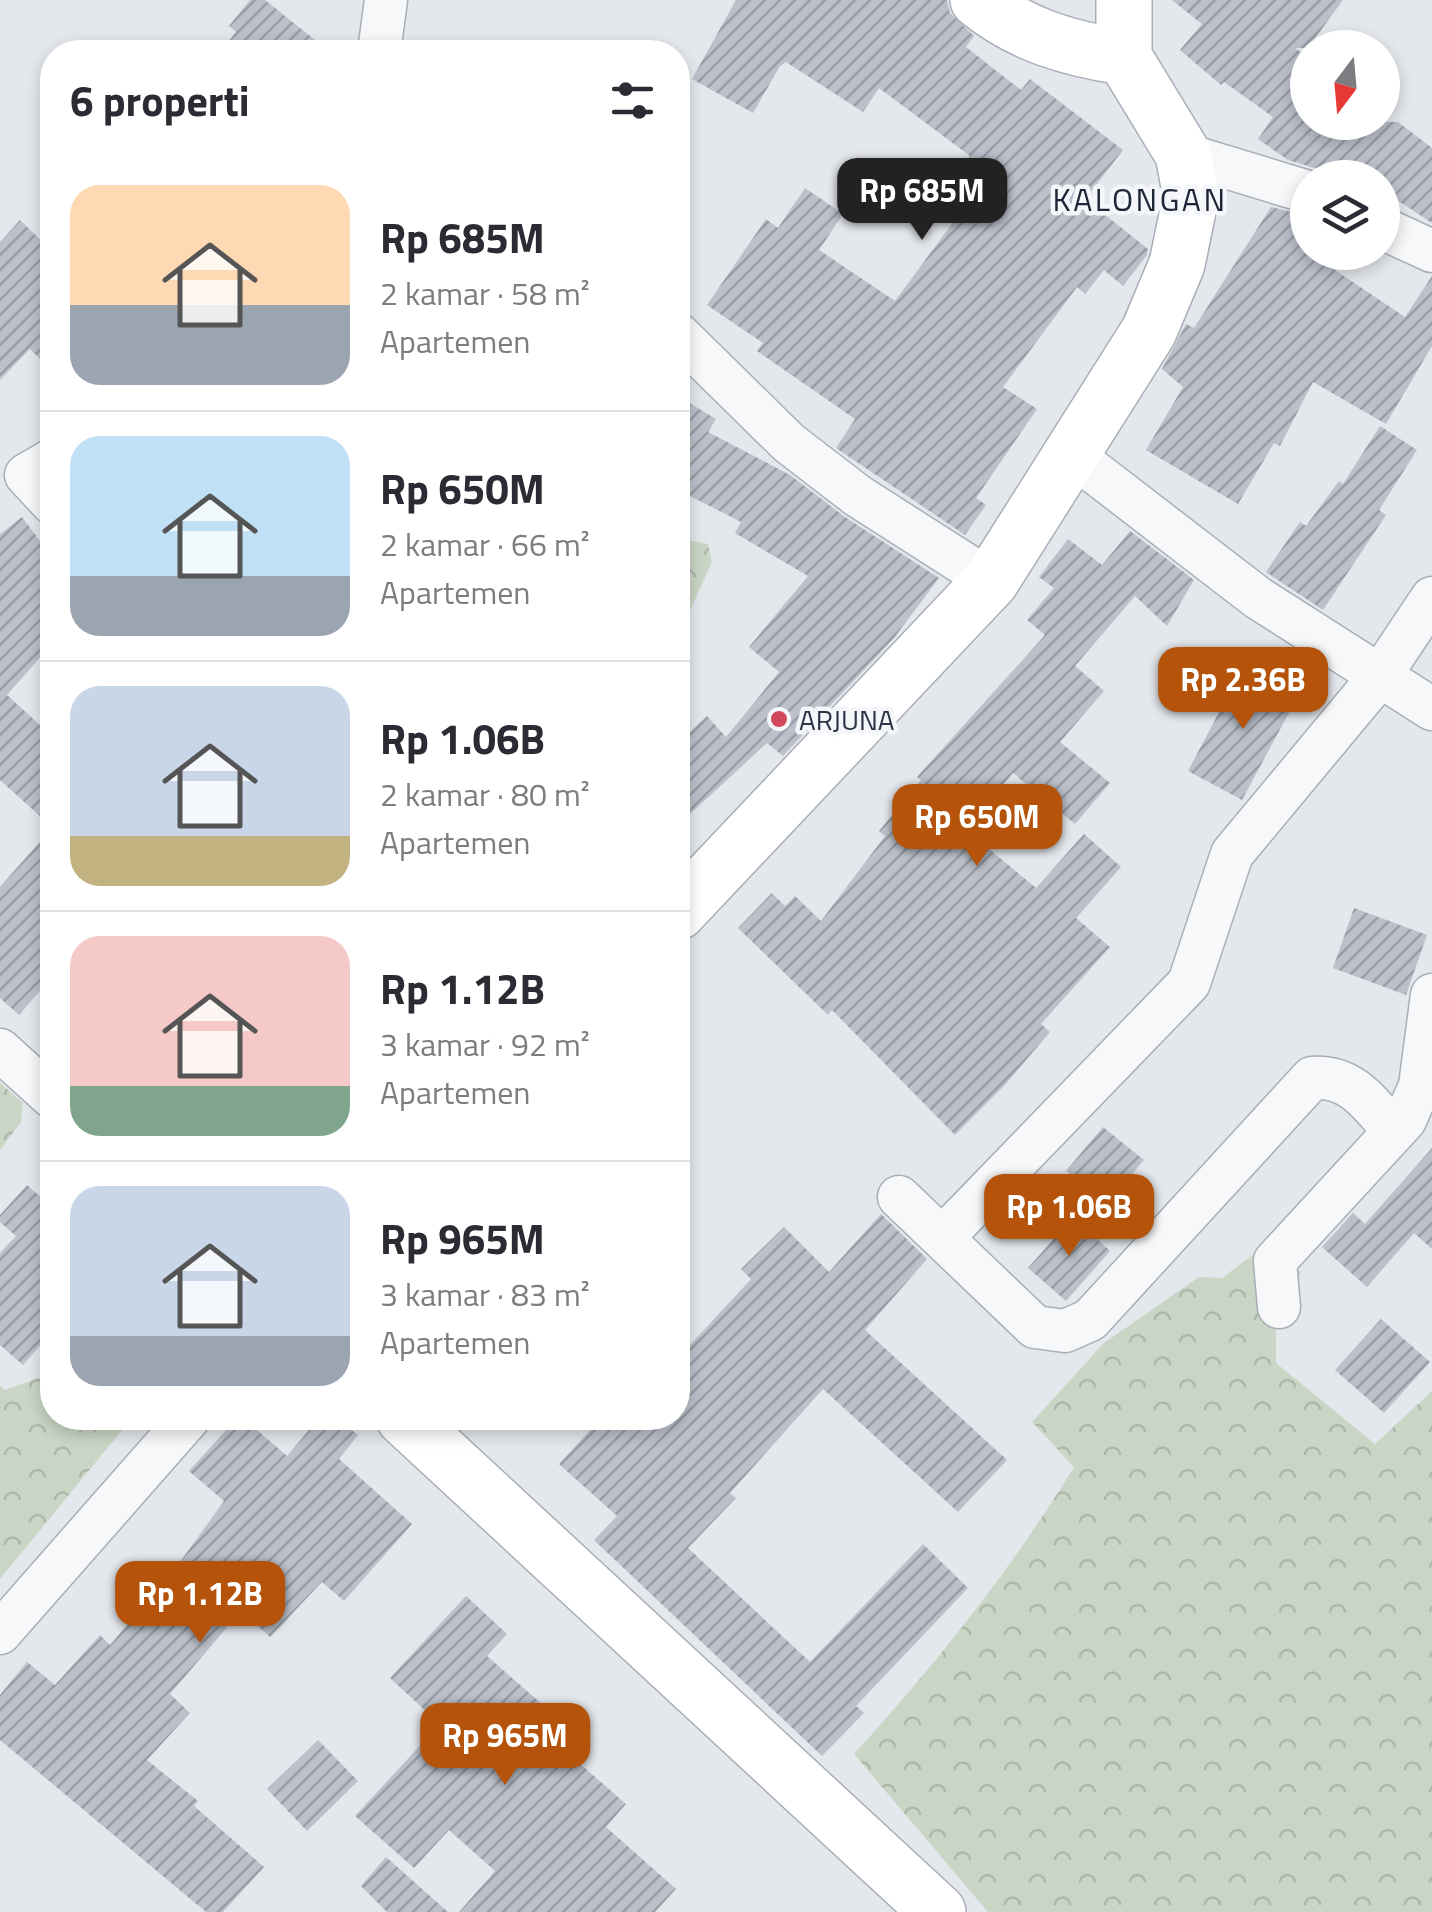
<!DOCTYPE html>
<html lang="id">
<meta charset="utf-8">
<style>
:root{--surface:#fff;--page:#f7f7f7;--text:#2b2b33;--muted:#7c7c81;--line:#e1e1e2;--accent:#b45309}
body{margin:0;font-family:"Titillium Web",sans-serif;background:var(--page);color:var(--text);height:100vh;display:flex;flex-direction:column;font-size:38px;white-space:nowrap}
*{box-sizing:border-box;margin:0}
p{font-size:32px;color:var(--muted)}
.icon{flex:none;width:55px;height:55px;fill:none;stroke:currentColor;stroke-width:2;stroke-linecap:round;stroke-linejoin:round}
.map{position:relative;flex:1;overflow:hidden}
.panel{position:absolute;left:40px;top:40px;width:650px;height:1390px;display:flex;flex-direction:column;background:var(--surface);border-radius:40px;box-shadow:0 5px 15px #0003}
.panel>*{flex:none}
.needle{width:65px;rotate:196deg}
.controls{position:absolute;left:1290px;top:30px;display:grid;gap:20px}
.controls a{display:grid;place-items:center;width:110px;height:110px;border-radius:50%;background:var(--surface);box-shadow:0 5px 15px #0003;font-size:50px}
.price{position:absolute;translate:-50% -85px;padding:0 22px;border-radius:20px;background:var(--accent);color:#fff;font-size:32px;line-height:65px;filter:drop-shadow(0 2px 5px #0008)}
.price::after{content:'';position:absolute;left:50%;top:60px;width:30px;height:22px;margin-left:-15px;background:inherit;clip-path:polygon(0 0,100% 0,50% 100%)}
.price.current{background:#222;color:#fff}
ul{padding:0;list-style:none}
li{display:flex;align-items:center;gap:30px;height:250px;padding:0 30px}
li+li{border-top:2px solid var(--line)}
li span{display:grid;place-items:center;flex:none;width:280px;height:200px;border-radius:30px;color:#555}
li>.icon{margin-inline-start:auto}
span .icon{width:120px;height:120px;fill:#fffc;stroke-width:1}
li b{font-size:42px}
h2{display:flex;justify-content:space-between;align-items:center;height:120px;padding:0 30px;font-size:42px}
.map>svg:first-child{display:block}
.forest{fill:url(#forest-crowns)}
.building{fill:url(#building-hatch)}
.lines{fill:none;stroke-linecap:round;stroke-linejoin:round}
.street-casing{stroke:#a9aeb7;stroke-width:45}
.secondary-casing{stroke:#a9aeb7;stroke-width:58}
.street{stroke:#f7f8fa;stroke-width:42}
.secondary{stroke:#fff;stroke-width:55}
.poi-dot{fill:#d1495b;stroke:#f4f6f9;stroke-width:4}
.labels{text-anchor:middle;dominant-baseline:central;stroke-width:9;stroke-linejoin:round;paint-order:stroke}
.poi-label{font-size:28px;fill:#2b3445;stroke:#f4f6f9;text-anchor:start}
.quarter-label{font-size:32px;letter-spacing:2.5px;fill:#1d2536;stroke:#f4f6f9}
</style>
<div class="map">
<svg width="1432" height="1912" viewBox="0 0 1432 1912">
<defs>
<pattern id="forest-crowns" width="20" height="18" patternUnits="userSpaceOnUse" patternTransform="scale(2.5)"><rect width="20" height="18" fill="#c9d6c5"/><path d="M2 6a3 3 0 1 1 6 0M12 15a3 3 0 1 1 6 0" fill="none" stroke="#adb8ab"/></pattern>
<pattern id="building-hatch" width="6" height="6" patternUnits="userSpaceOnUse" patternTransform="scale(2.5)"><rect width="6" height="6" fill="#bbc0ca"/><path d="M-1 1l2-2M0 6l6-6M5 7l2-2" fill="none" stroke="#989da6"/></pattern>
</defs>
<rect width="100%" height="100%" fill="#e4e7ec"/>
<g class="forest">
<polygon points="678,538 708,544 712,562 678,637"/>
<polygon points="0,1083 23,1103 21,1122 0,1150"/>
<path d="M 1271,1253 L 1301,1272 L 1276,1326 L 1276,1363 L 1375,1444 L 1432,1391 L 1432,1912 L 988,1912 L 854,1754 C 935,1665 1011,1570 1074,1467 L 1032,1422 L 1104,1343 L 1199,1277 L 1222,1278 L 1254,1254 Z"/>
<polygon points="52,1373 52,1418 132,1418 0,1579 0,1385 5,1390"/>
</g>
<g class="building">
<polygon points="250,0 265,0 330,52 220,52 236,32 229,26"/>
<polygon points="736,0 947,0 950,13 974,36 966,47 1021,90 1030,79 1123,150 1085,199 1148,249 1147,255 1123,286 1104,270 1085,294 1077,287 1003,387 1037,409 976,498 986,505 965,535 836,448 855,419 757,351 763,343 707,305 766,219 778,228 805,188 843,214 819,250 895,301 954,221 934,206 970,156 879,88 863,112 786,62 780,66 753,113 692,79"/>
<polygon points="1172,0 1343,0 1308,48 1295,48 1308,57 1308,122 1398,122 1432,148 1432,223 1382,190 1382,178 1328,178 1315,168 1288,160 1258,139 1273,117 1224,82 1221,85 1180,50 1202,24"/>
<polygon points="1271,207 1308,216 1308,252 1405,317 1432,276 1432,346 1386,424 1313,382 1280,446 1274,443 1238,504 1146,450 1183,387 1162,369 1186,324 1194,328"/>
<polygon points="20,220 52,251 52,371 30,349 0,380 0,242"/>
<polygon points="678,396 716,419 708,432 790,475 845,517 939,578 894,638 783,756 767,743 678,825 678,743 707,716 726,737 779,672 749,647 808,576 735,533 741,522 678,490"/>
<polygon points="1380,426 1417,450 1379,510 1386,515 1323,610 1266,572 1300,522 1306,526 1339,481 1343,484"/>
<polygon points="22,517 52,557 52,644 7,695 52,736 52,827 0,780 0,534"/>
<polygon points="1130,531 1194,580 1167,626 1135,596 1075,666 1104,691 1060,742 1110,783 1075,824 1013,773 966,830 1036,888 1084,834 1121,867 1076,918 1110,947 1041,1024 1050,1032 1003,1087 955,1135 832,1010 828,1015 738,928 772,893 785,906 795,896 821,921 885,836 879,831 921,780 917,777 1045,635 1027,620 1054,588 1039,577 1068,539 1102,565"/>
<polygon points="1244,665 1299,694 1242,800 1188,771"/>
<polygon points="52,828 52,977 19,1015 0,998 0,887"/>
<polygon points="1354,908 1427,935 1406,995 1333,968"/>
<polygon points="1103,1127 1144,1160 1107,1204 1066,1171"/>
<polygon points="1432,1148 1432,1249 1414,1233 1367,1287 1322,1247 1353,1213 1365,1224"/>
<polygon points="27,1185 46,1202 52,1194 52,1332 23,1365 0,1345 0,1253 16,1236 0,1222 0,1215"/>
<polygon points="881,1214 927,1259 865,1330 1007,1460 958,1512 823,1389 730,1493 736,1498 688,1548 810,1662 923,1544 968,1588 856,1706 864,1713 822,1756 594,1540 617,1516 559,1464 601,1418 678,1418 678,1358 751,1279 741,1269 784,1227 829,1272"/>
<polygon points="1073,1217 1110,1251 1066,1301 1028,1268"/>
<polygon points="1381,1319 1430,1362 1384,1413 1335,1370"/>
<polygon points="237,1418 243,1418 287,1456 319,1418 336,1418 358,1435 339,1459 412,1524 344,1601 322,1582 270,1637 241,1611 170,1694 190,1713 147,1760 198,1801 194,1806 264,1867 223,1912 206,1912 0,1740 0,1695 27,1662 55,1685 100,1635 110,1645 148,1600 151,1602 224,1501 189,1471"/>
<polygon points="466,1596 507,1634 487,1656 551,1712 538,1727 626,1804 606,1827 676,1889 655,1912 459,1912 495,1871 449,1830 414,1868 355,1816 440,1724 390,1678"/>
<polygon points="318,1740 358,1781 307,1831 267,1789"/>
<polygon points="386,1857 448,1912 387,1912 361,1886"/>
</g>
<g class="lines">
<g class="street-casing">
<g id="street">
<polyline points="379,52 386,0"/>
<polyline points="1183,154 1308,192"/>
<polyline points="1382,228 1432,251"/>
<polyline points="678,334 789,443 858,496 991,581"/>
<polyline points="1071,454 1258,598 1432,709"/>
<polyline points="52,460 26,475 52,503"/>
<polyline points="0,1050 52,1097"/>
<path d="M 899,1197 L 1035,1327 L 1065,1331 L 1090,1320 L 1312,1078 C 1352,1075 1370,1104 1394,1131"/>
<polyline points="944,1236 1189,983 1232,854 1380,676 1432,598"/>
<polyline points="1279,1307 1275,1261 1405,1120 1420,1086 1432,995"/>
<polyline points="0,1633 189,1418"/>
</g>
</g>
<g class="secondary-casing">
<g id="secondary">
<path d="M 978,0 C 1021,35 1070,49 1124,57"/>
<polyline points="678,912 991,581 1149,331 1177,264 1191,196 1183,154 1124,57 1124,0"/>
<polyline points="404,1418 938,1912"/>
</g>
</g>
<use href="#street" class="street"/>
<use href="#secondary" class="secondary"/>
</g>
<circle class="poi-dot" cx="779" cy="719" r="10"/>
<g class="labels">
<g class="poi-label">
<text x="799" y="719">ARJUNA</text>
</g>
<g class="quarter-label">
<text x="1140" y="199">KALONGAN</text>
</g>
</g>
</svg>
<div class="controls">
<a><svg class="needle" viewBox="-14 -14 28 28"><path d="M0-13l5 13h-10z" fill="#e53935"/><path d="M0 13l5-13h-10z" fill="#7c7c81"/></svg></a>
<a><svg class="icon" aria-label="layers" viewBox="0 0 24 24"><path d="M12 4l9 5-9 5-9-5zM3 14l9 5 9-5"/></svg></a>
</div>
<b class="price current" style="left:922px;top:243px">Rp 685M</b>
<b class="price" style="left:1243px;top:732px">Rp 2.36B</b>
<b class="price" style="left:977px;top:869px">Rp 650M</b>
<b class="price" style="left:1069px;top:1259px">Rp 1.06B</b>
<b class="price" style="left:200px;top:1646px">Rp 1.12B</b>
<b class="price" style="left:505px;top:1788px">Rp 965M</b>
<section class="panel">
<h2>6 properti<svg class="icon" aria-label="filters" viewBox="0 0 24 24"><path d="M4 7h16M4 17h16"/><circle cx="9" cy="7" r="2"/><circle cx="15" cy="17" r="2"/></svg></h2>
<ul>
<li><span style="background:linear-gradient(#ffd9b3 60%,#9aa5b1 0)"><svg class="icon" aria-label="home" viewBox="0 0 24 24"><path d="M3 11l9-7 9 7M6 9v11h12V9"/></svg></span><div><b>Rp 685M</b><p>2 kamar · 58 m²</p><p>Apartemen</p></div></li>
<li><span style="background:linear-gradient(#bfe0f5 70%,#9aa5b1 0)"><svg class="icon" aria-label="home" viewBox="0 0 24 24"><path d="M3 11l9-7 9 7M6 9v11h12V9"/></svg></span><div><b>Rp 650M</b><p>2 kamar · 66 m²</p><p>Apartemen</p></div></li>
<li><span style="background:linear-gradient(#c9d6e8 75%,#c2b280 0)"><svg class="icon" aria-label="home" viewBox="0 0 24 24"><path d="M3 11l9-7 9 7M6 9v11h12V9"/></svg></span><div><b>Rp 1.06B</b><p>2 kamar · 80 m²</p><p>Apartemen</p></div></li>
<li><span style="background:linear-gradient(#f6c9c9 75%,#7fa58c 0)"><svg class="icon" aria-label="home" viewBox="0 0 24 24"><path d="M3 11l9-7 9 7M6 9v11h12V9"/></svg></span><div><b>Rp 1.12B</b><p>3 kamar · 92 m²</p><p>Apartemen</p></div></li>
<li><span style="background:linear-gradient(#c9d6e8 75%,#9aa5b1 0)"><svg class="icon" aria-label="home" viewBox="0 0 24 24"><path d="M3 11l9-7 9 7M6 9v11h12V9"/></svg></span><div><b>Rp 965M</b><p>3 kamar · 83 m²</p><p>Apartemen</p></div></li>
</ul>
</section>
</div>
